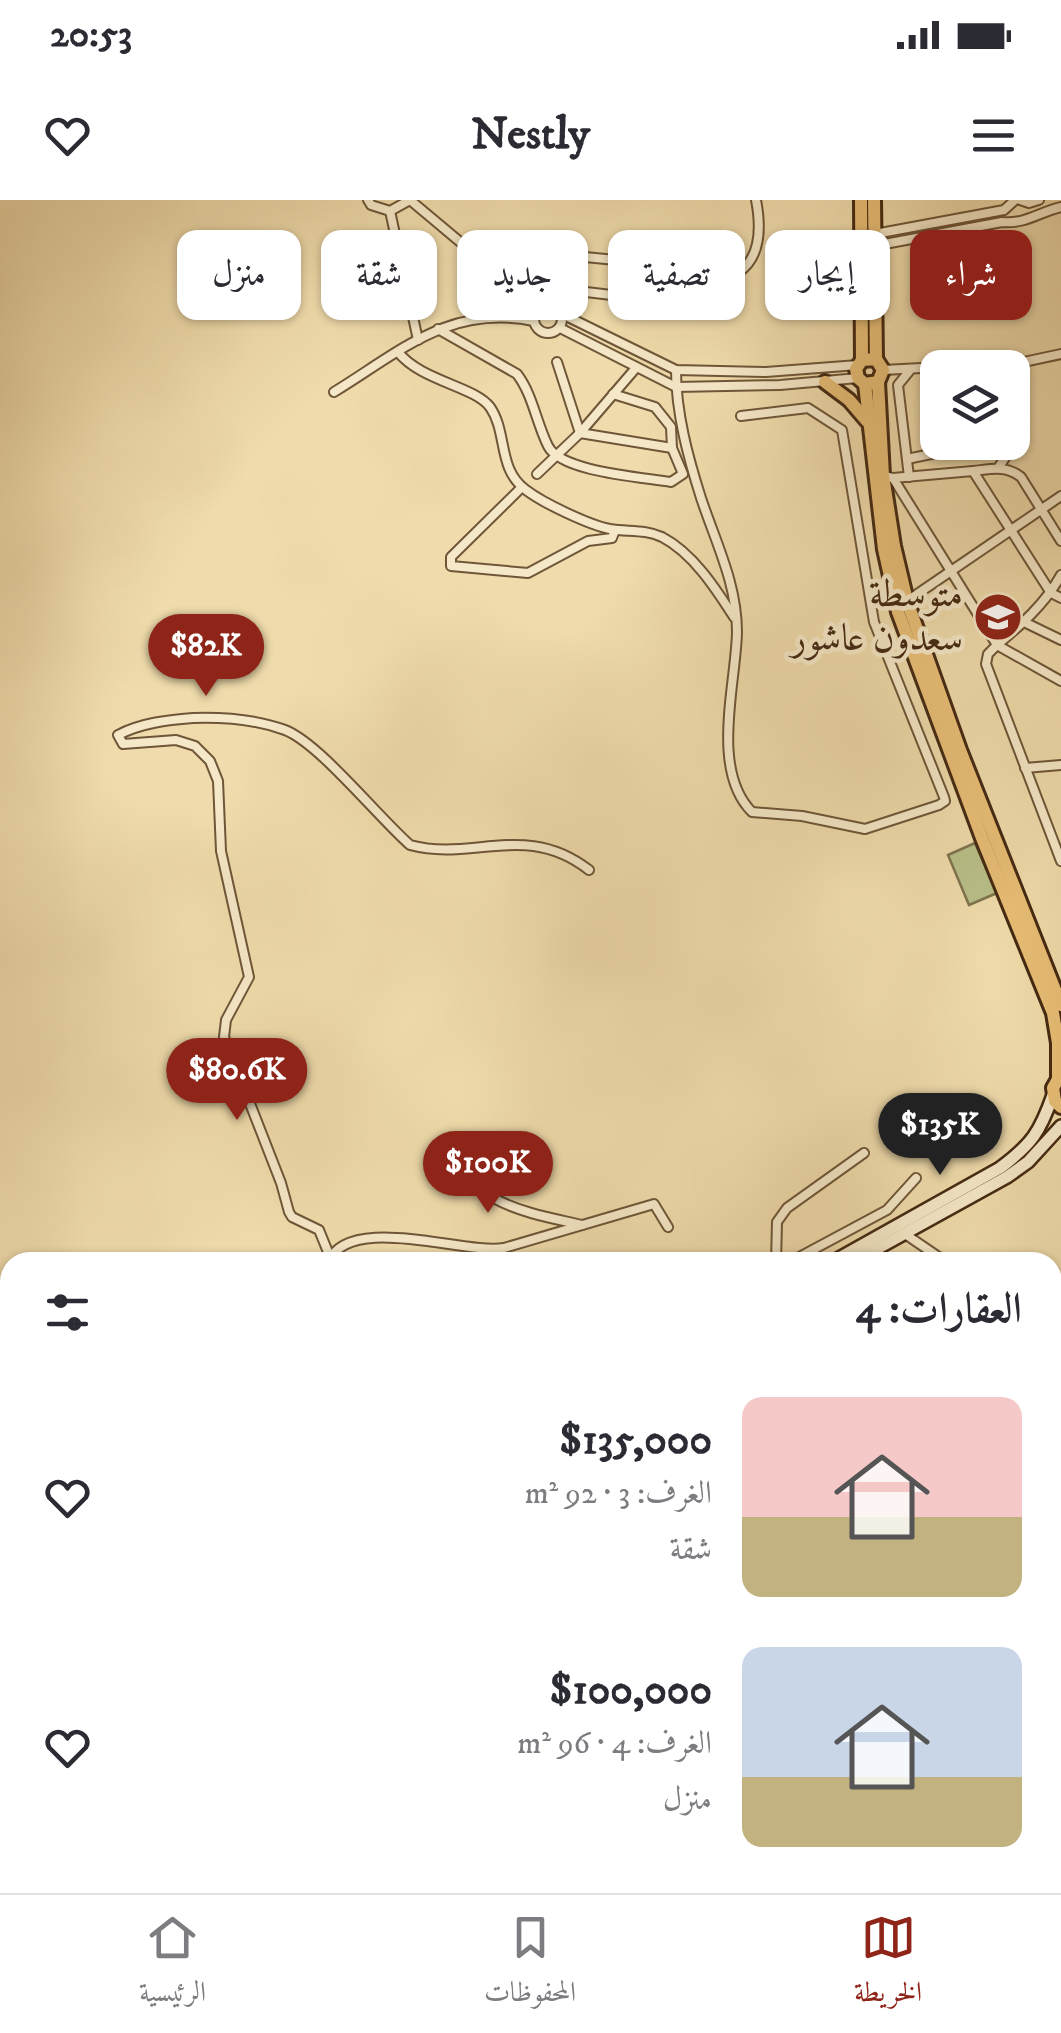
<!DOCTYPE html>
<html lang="ar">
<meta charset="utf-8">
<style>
:root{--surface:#fff;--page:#f7f7f7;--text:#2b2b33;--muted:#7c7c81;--line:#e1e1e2;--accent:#8f2418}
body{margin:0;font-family:"IM FELL DW Pica",Amiri,serif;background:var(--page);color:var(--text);direction:rtl;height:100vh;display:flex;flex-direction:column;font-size:38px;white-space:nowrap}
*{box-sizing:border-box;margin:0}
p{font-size:32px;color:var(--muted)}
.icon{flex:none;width:55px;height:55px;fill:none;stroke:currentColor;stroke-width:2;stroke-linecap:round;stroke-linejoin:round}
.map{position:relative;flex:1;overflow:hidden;direction:ltr}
.details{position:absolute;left:0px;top:1052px;width:1062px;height:642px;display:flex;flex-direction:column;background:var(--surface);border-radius:30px 30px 0 0;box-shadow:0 2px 8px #0004;direction:rtl}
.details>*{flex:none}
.hud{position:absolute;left:30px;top:30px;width:1002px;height:90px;direction:rtl;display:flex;gap:20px}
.buttons{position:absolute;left:920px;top:150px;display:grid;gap:20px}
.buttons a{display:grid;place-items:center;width:110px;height:110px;border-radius:20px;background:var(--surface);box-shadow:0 2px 8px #0004;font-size:50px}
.price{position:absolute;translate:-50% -85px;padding:0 22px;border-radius:35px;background:var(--accent);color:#fff;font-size:32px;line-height:65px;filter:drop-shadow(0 2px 5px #0008)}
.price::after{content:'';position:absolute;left:50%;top:60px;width:30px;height:22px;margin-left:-15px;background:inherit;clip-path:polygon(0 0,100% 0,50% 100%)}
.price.selected{background:#222;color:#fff}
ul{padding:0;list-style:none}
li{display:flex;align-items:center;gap:30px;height:250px;padding:0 40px}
li span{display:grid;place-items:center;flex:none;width:280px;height:200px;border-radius:20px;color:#555}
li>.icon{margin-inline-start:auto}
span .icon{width:120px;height:120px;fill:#fffc;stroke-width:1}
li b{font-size:42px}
h2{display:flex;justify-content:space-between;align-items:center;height:120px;padding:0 40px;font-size:42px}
.pill{padding:0 35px;border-radius:20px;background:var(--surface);box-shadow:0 2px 8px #0004;font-size:35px;line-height:90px}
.pill.selected{background:var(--accent);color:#fff}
.status{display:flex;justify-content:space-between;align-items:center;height:70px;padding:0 50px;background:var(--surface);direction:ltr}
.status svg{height:28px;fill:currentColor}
header{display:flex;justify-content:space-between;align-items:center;height:130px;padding:0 40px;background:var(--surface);font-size:45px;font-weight:800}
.tab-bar{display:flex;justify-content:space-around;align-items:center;height:140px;border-top:2px solid var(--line);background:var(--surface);font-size:28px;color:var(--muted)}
.tab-bar a{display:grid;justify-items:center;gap:5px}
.tab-bar .selected{color:var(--accent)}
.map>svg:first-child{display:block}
.garden{fill:#b9c089;stroke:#7e744e;stroke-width:2.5}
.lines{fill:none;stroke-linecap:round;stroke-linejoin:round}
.street-casing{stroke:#6f5638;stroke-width:12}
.secondary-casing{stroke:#442912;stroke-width:16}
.primary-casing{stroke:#442912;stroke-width:18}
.street{stroke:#f5e8c8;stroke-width:8}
.secondary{stroke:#f5e8c8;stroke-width:11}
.primary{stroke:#e8be76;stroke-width:12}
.labels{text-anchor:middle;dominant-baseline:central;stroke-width:9;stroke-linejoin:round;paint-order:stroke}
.poi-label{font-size:38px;fill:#442912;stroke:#f5e8c8;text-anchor:end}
</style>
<div class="status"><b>20:53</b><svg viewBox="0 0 49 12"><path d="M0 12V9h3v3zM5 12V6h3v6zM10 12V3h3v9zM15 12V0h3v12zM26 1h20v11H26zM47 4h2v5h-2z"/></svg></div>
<header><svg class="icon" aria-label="menu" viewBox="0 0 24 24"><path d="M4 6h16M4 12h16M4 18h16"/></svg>Nestly<svg class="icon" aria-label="heart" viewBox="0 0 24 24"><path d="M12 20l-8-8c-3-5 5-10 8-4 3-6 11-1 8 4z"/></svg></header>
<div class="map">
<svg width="1061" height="1693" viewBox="0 0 1061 1693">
<rect width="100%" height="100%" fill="#efdbab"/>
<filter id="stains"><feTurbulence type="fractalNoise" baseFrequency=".002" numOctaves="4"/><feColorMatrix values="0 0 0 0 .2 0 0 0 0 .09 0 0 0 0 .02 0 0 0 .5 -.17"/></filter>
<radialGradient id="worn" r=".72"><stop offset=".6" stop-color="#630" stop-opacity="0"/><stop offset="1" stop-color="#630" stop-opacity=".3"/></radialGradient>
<polygon class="garden" points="975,643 997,693 969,705 948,655"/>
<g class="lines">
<g class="street-casing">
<g id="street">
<polyline points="368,0 371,5 390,11 410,0"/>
<polyline points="410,0 539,108"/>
<polyline points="1020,0 1029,3 1039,0"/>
<polyline points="390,11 418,140"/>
<polyline points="875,34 1004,10 1015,0"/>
<path d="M 874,46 L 1002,22 C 1026,24 1037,13 1061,7"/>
<polyline points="544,53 543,73 552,88 654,100"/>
<circle cx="548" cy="119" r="14"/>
<polyline points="562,114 676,170 766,172 858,165"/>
<path d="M 485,116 L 472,65 L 472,52 L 487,50 L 544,53 L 739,72 C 762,56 761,26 756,0"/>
<polyline points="560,128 676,187 780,185 858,178"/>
<path d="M 438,129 L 517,174 C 533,195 536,222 548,246 C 561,272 642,277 671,282 L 683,274 L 672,248 L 671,227 L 655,207 L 613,194"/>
<path d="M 398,152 C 421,181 474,186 490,207 C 508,233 497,269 526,290 C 543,303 589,325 610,329 C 628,332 645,329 662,337 C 693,353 716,389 734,417"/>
<polyline points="557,162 580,233 672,248"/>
<polyline points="936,168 938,193"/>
<path d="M 676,170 C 676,213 688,257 701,298 C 716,343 737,384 737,432 C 736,484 710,570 752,612 L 802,616 L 865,629 L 939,605 L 945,601 L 944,597 L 874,422 L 842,230 L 808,208 L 741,216"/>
<polyline points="883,170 1019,163 1061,154"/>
<path d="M 334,192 C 401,151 450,104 534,121"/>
<polyline points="907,259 936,253 938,242"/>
<polyline points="998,268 1018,239 1019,163"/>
<path d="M 973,271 C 992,269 1006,265 1021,277 L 1061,341"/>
<polyline points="537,274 580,233 635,169"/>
<polyline points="884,276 893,278 997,445 988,454 986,464 1061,661"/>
<polyline points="909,277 898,185 911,169"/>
<polyline points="893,278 973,271 1051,393 1061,398"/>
<polyline points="522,287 451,357 451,366 528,373 588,341 612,338 615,330"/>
<path d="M 1061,375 C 1045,404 1022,424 997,445 L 1061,481"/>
<polyline points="907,401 1061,296"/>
<polyline points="1024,422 1061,440"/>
<polyline points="1025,568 1061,565"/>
<path d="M 470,942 C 450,1003 540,1015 582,1025"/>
<polyline points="905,1034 946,1062"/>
<path d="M 330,1057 L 319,1030 L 292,1017 L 289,1012 L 281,983 L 224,837 L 226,820 L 249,777 L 221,651 L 218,581 L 210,561 L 195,546 L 176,540 L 123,544 L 118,535 C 141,523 167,520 193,518 C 224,517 255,519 285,530 C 319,543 378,617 410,645 C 472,662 526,621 589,670"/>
<path d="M 328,1062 C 350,1012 465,1055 504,1048 L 654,1004 L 668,1027"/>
<polyline points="709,1062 718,1058 739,1062"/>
<polyline points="776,1062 777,1022 787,1008 864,953"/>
<polyline points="790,1062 887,1010 916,978"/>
<polyline points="1052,1118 1060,1129 1052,1140"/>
<polyline points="0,1127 10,1128"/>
<polyline points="0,1183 10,1181"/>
<polyline points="1052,1201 1061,1206"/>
<polyline points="0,1243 10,1241"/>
<polyline points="0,1332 10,1315"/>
<polyline points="1052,1415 1061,1429"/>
<polyline points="0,1416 10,1413"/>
<polyline points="0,1478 10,1472"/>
<path d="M 1052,1519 C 1058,1546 1061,1586 1052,1610"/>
<polyline points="0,1522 10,1517"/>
<polyline points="0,1545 10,1531"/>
<polyline points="0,1606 10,1602"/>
<polyline points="352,1685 355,1693"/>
<polyline points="519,1685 520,1693"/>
<polyline points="643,1685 648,1693"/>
<polyline points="866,1685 868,1693"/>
<polyline points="905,1685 907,1693"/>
<polyline points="986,1685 990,1693"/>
<polyline points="1041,1685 1050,1693"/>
<polyline points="240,1693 242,1685"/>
<polyline points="257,1693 259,1685"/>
<polyline points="317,1693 319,1685"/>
<polyline points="393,1693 393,1685"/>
<polyline points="955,1693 977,1685"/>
</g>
</g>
<g class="secondary-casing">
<g id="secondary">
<path d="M 832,1062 L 1000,968 C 1032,944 1040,932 1053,895"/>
<polyline points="853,1062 1007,977 1028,962 1061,926"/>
<polyline points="699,1685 703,1693"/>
<polyline points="685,1693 685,1685"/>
</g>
</g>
<g class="primary-casing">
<g id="primary">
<polyline points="861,0 862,160"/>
<polyline points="874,0 876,159"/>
<polyline points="825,182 849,200 867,221"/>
<polyline points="878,182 865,184 858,178 856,169 862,160 876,159 883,170 878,182 883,276 894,346 907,401 960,550 1061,805"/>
<polyline points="865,184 884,349 898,412 982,638 1053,813 1058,843 1058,877"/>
<polyline points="1061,874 1053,888 1055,901 1061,907"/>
</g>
</g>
<use href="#street" class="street"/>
<use href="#secondary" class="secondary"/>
<use href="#primary" class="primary"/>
</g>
<defs>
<g id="school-disc" transform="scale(2.5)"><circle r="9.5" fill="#8f2418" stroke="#f5e8c8"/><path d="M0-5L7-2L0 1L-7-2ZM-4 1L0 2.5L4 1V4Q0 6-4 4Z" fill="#fff"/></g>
</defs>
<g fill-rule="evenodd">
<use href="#school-disc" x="998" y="417"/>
</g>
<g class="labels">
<g class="poi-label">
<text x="963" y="395">متوسطة<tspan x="963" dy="44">سعدون عاشور</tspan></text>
</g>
</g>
<rect width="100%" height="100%" filter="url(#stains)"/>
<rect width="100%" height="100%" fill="url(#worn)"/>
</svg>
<div class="buttons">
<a><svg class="icon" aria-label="layers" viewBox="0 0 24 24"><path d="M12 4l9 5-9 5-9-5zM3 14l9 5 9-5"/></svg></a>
</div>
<b class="price" style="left:206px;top:499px">$82K</b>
<b class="price" style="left:237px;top:923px">$80.6K</b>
<b class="price selected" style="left:940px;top:978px">$135K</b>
<b class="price" style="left:488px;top:1016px">$100K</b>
<div class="hud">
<a class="pill selected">شراء</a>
<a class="pill">إيجار</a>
<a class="pill">تصفية</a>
<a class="pill">جديد</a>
<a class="pill">شقة</a>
<a class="pill">منزل</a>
</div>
<section class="details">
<h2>العقارات: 4<svg class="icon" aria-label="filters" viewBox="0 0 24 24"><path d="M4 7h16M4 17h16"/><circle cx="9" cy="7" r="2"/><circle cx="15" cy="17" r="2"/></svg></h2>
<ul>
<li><span style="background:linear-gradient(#f6c9c9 60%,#c2b280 0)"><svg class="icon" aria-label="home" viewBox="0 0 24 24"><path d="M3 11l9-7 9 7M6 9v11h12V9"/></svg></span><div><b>$135,000</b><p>الغرف: 3 · 92 m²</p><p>شقة</p></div><svg class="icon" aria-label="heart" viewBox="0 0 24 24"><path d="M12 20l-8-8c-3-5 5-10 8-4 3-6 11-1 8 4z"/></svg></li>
<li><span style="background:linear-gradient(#c9d6e8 65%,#c2b280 0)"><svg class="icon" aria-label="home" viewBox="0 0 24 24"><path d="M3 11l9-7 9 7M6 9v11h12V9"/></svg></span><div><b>$100,000</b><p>الغرف: 4 · 96 m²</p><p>منزل</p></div><svg class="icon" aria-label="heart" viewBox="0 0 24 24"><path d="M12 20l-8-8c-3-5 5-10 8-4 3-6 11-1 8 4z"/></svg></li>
</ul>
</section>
</div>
<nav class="tab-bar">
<a class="selected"><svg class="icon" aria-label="map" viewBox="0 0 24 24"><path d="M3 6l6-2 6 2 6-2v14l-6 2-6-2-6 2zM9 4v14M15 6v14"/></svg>الخريطة</a>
<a><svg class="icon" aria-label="saved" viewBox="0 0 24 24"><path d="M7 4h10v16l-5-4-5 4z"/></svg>المحفوظات</a>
<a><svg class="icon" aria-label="home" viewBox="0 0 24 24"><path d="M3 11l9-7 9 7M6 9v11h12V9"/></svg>الرئيسية</a>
</nav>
